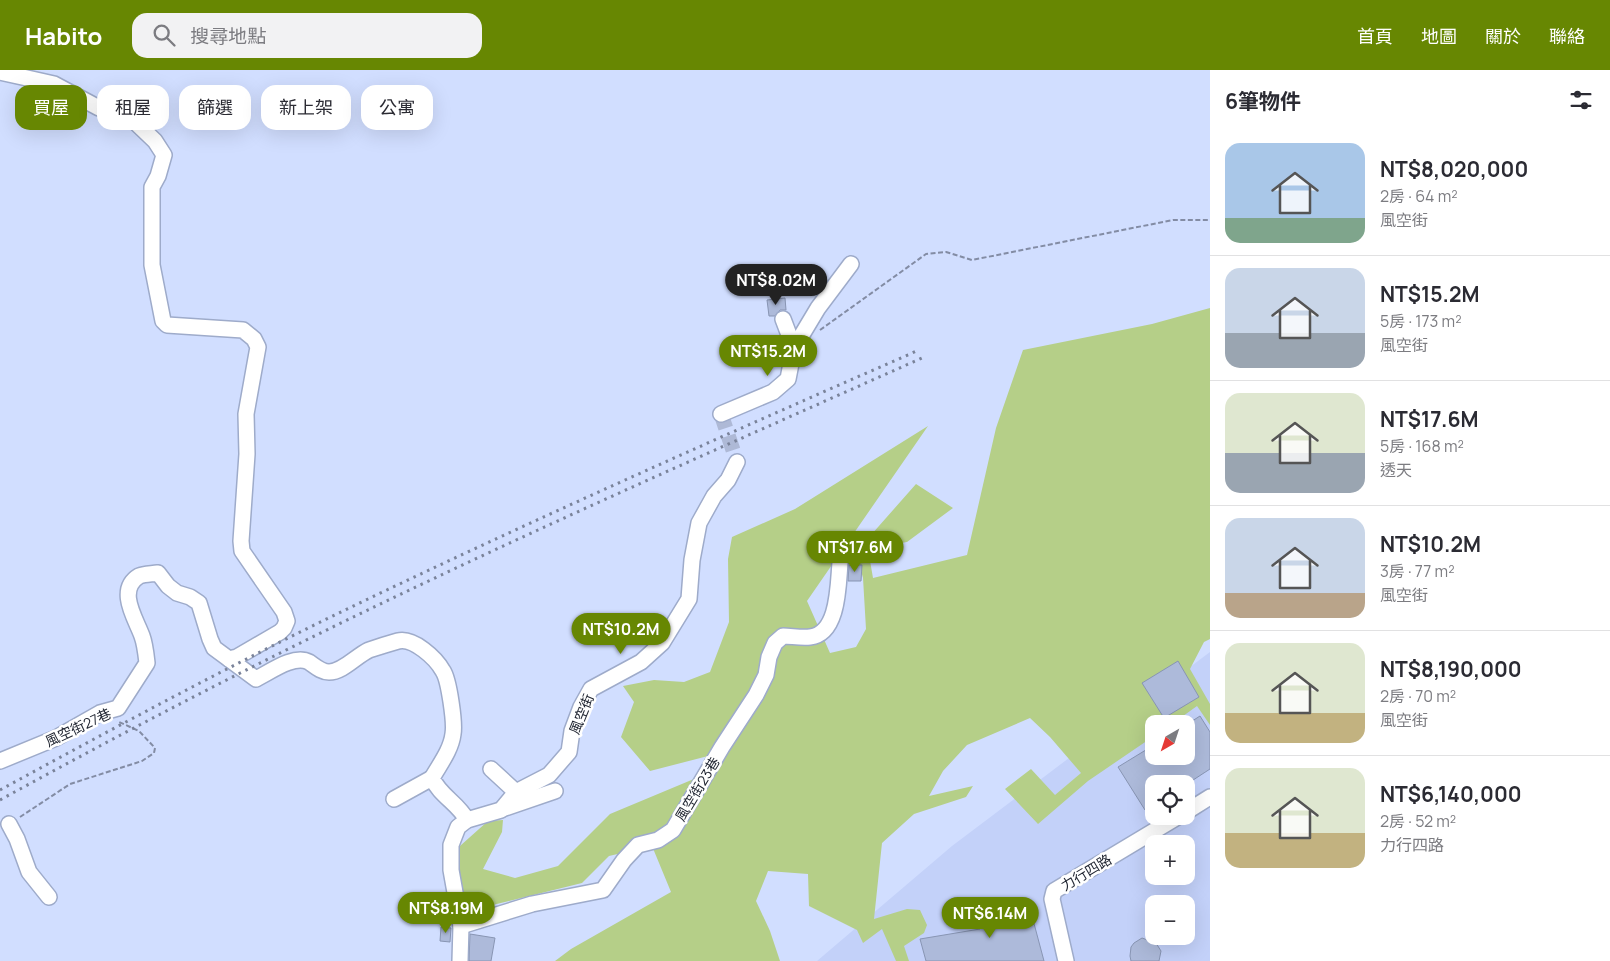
<!DOCTYPE html>
<html lang="zh-TW">
<meta charset="utf-8">
<style>
:root{--surface:#fff;--page:#f2f2f3;--text:#2b2b33;--muted:#7c7c81;--line:#e1e1e2;--accent:#678702}
body{margin:0;font-family:Manrope,"Noto Sans TC",sans-serif;background:var(--page);color:var(--text);height:100vh;display:flex;flex-direction:column;font-size:19px;white-space:nowrap}
*{box-sizing:border-box;margin:0}
p{font-size:16px;color:var(--muted)}
.icon{flex:none;width:28px;height:28px;fill:none;stroke:currentColor;stroke-width:2;stroke-linecap:round;stroke-linejoin:round}
.map{position:relative;flex:1;overflow:hidden}
.details{display:flex;flex-direction:column;background:var(--surface);width:400px}
.details>*{flex:none}
.guide{position:absolute;left:15px;top:15px;width:475px;height:45px;display:flex;gap:10px}
.needle{width:32px;rotate:219deg}
.buttons{position:absolute;left:1145px;top:645px;display:grid;gap:10px}
.buttons a{display:grid;place-items:center;width:50px;height:50px;border-radius:10px;background:var(--surface);box-shadow:0 5px 20px #0002;font-size:25px}
.price{position:absolute;translate:-50% -42px;padding:0 11px;border-radius:18px;background:var(--accent);color:#fff;font-size:16px;line-height:32px;filter:drop-shadow(0 1px 2px #0008)}
.price::after{content:'';position:absolute;left:50%;top:30px;width:15px;height:11px;margin-left:-8px;background:inherit;clip-path:polygon(0 0,100% 0,50% 100%)}
.price.current{background:#222;color:#fff}
ul{padding:0;list-style:none}
li{display:flex;align-items:center;gap:15px;height:125px;padding:0 15px}
li+li{border-top:1px solid var(--line)}
li span{display:grid;place-items:center;flex:none;width:140px;height:100px;border-radius:15px;color:#555}
li>.icon{margin-inline-start:auto}
span .icon{width:60px;height:60px;fill:#fffc;stroke-width:1}
li b{font-size:21px}
h2{display:flex;justify-content:space-between;align-items:center;height:60px;padding:0 15px;font-size:21px}
.chip{padding:0 18px;border-radius:15px;background:var(--surface);box-shadow:0 5px 20px #0002;font-size:18px;line-height:45px}
.chip.current{background:var(--accent);color:#fff}
header{display:flex;align-items:center;gap:30px;box-sizing:border-box;height:70px;padding:0 25px;background:var(--accent);color:#fff}
header strong{font-size:24px}
nav{display:flex;gap:28px;margin-inline-start:auto;font-size:18px}
.search{width:350px;height:45px;background:var(--page);display:flex;align-items:center;gap:12px;box-sizing:border-box;padding:0 18px;border-radius:15px;color:var(--muted);font-size:19px}
main{display:flex;flex:1;min-height:0}
.map>svg:first-child{display:block}
.built{fill:#c3d1f9;fill-rule:evenodd}
.green{fill:#b5cf88}
.building{fill:#adbada;stroke:#8895b3}
.lines{fill:none;stroke-linecap:round;stroke-linejoin:round}
.minor-tunnel{stroke:#aeb9d6;stroke-width:15;stroke-dasharray:15 8;stroke-linecap:butt}
.minor-casing{stroke:#9eabca;stroke-width:18}
.path{stroke:#838ca4;stroke-width:2;stroke-dasharray:5 2.5;stroke-linecap:butt}
.minor{stroke:#fff;stroke-width:15}
.rail{stroke:#7a839a;stroke-width:3;stroke-dasharray:2.5 5;stroke-linecap:butt}
.labels{text-anchor:middle;dominant-baseline:central;stroke-width:5;stroke-linejoin:round;paint-order:stroke}
.street-label{font-size:14px;fill:#202531;stroke:#fff}
</style>
<header>
<strong>Habito</strong>
<div class="search"><svg class="icon" aria-label="search" viewBox="0 0 24 24"><circle cx="10" cy="10" r="6"/><path d="M15 15l6 6"/></svg>搜尋地點</div>
<nav><a>首頁</a><a>地圖</a><a>關於</a><a>聯絡</a></nav>
</header>
<main>
<div class="map">
<svg width="1210" height="891" viewBox="0 0 1210 891">
<rect width="100%" height="100%" fill="#d1deff"/>
<path class="built" d="M 1210,582 L 1210,891 L 817,891 L 952,776 ZM 1154,654 L 1186,654 L 1186,686 L 1154,686 ZM 1154,714 L 1186,714 L 1186,746 L 1154,746 ZM 1154,774 L 1186,774 L 1186,806 L 1154,806 ZM 1154,834 L 1186,834 L 1186,866 L 1154,866 Z"/>
<polygon class="green" points="1210,238 1210,569 1204,572 1190,599 1210,634 1210,655 1197,636 1172,654 1154,654 1154,666 1088,711 1038,754 1005,719 1031,699 1055,725 1081,703 1050,667 1030,648 967,675 943,701 929,726 973,716 966,727 914,744 882,773 874,849 907,839 920,840 927,855 924,863 904,876 909,891 896,891 882,859 863,873 857,860 809,836 808,804 768,801 756,831 770,861 780,891 555,891 571,879 671,822 652,776 609,786 582,813 468,841 451,784 488,751 503,750 502,762 483,799 515,808 558,796 610,744 713,701 712,685 650,701 621,667 634,632 623,616 654,610 684,612 710,602 729,552 728,489 732,467 795,439 928,356 807,531 830,583 856,577 866,559 863,508 856,482 916,414 953,438 907,472 868,479 873,508 967,485 996,358 1023,280 1152,254"/>
<g class="building">
<polygon points="785,228 786,240 780,240 775,246 769,246 767,230"/>
<polygon points="849,495 862,495 861,511 848,511"/>
<polygon points="1178,591 1199,627 1164,648 1142,613"/>
<polygon points="1200,646 1210,662 1210,699 1187,714 1154,714 1154,734 1145,740 1118,697 1154,675 1154,686 1186,686 1186,655"/>
<polygon points="1028,831 1044,891 926,891 920,869 980,859 977,846"/>
<polygon points="441,857 451,858 450,872 440,871"/>
<polygon points="470,864 495,868 491,891 469,891"/>
<polygon points="1142,868 1156,873 1161,881 1159,891 1131,891 1130,886 1131,877 1134,873"/>
</g>
<g class="lines">
<polyline class="minor-tunnel" points="721,344 737,392"/>
<g class="minor-casing">
<g id="minor">
<polyline points="0,2 54,14 99,38 132,49 155,71 164,85 158,106 152,117 152,195 163,251 167,255 243,260 254,269 258,277 246,344 247,384 241,471 242,481 284,542 287,551 284,558 280,562 237,587 229,589"/>
<polyline points="794,278 818,238 851,194"/>
<polyline points="721,344 773,322 788,309 794,278 783,249"/>
<path d="M 0,691 L 56,668 L 100,643 L 118,638 L 147,593 C 146,584 145,574 142,566 C 136,549 116,520 139,506 C 144,504 152,504 158,503 L 168,516 L 177,523 L 190,527 L 199,533 L 210,569 L 214,578 L 256,609 C 270,602 294,584 309,592 C 315,596 321,602 329,602 C 343,602 356,586 369,580 C 375,578 391,573 398,571 C 413,567 436,588 443,601 C 449,610 455,653 453,664 C 451,680 440,694 432,708 C 440,726 458,733 467,750"/>
<polyline points="491,699 516,722"/>
<polyline points="394,729 432,708"/>
<polyline points="502,739 555,721"/>
<polyline points="1186,742 1210,727"/>
<polyline points="9,754 17,769 29,802 49,827"/>
<path d="M 461,856 L 532,834 L 603,820 L 624,790 L 638,775 L 658,770 L 673,760 L 722,677 L 756,625 L 766,605 L 769,587 L 775,573 L 783,566 C 791,566 801,568 810,567 C 839,564 838,514 840,493"/>
<polyline points="460,891 461,856 451,800 451,775 458,757 467,750 501,740 516,722 549,705 569,682 572,661 581,637 591,619 641,592 662,573 689,529 692,490 699,453 714,426 728,410 737,392"/>
<polyline points="1066,891 1052,829 1054,821 1179,746"/>
</g>
</g>
<g class="path">
<polyline points="820,260 926,184 946,182 972,190 1173,150 1210,150"/>
<polyline points="20,747 70,714 142,691 154,683 155,678 139,661 117,651"/>
</g>
<use href="#minor" class="minor"/>
<g class="rail">
<path d="M 0,720 C 121,654 244,588 368,529 C 550,442 734,361 919,280"/>
<path d="M 0,730 C 122,663 245,599 370,539 C 552,451 738,370 922,288"/>
</g>
</g>
<g class="labels">
<g class="street-label">
<text transform="translate(581 644) rotate(-68)">風空街</text>
<text transform="translate(78 657) rotate(-25)">風空街27巷</text>
<text transform="translate(697 719) rotate(-59)">風空街23巷</text>
<text transform="translate(1086 802) rotate(-31)">力行四路</text>
</g>
</g>
</svg>
<div class="buttons">
<a><svg class="needle" viewBox="-14 -14 28 28"><path d="M0-13l5 13h-10z" fill="#e53935"/><path d="M0 13l5-13h-10z" fill="#7c7c81"/></svg></a>
<a><svg class="icon" aria-label="locate" viewBox="0 0 24 24"><circle cx="12" cy="12" r="6"/><path d="M12 2v4M12 18v4M2 12h4M18 12h4"/></svg></a>
<a>+</a>
<a>−</a>
</div>
<b class="price current" style="left:776px;top:236px">NT$8.02M</b>
<b class="price" style="left:768px;top:307px">NT$15.2M</b>
<b class="price" style="left:855px;top:503px">NT$17.6M</b>
<b class="price" style="left:621px;top:585px">NT$10.2M</b>
<b class="price" style="left:446px;top:864px">NT$8.19M</b>
<b class="price" style="left:990px;top:869px">NT$6.14M</b>
<div class="guide">
<a class="chip current">買屋</a>
<a class="chip">租屋</a>
<a class="chip">篩選</a>
<a class="chip">新上架</a>
<a class="chip">公寓</a>
</div>
</div>
<section class="details">
<h2>6筆物件<svg class="icon" aria-label="filters" viewBox="0 0 24 24"><path d="M4 7h16M4 17h16"/><circle cx="9" cy="7" r="2"/><circle cx="15" cy="17" r="2"/></svg></h2>
<ul>
<li><span style="background:linear-gradient(#a9c7e8 75%,#7fa58c 0)"><svg class="icon" aria-label="home" viewBox="0 0 24 24"><path d="M3 11l9-7 9 7M6 9v11h12V9"/></svg></span><div><b>NT$8,020,000</b><p>2房 · 64 m²</p><p>風空街</p></div></li>
<li><span style="background:linear-gradient(#c9d6e8 65%,#9aa5b1 0)"><svg class="icon" aria-label="home" viewBox="0 0 24 24"><path d="M3 11l9-7 9 7M6 9v11h12V9"/></svg></span><div><b>NT$15.2M</b><p>5房 · 173 m²</p><p>風空街</p></div></li>
<li><span style="background:linear-gradient(#dfe7d0 60%,#9aa5b1 0)"><svg class="icon" aria-label="home" viewBox="0 0 24 24"><path d="M3 11l9-7 9 7M6 9v11h12V9"/></svg></span><div><b>NT$17.6M</b><p>5房 · 168 m²</p><p>透天</p></div></li>
<li><span style="background:linear-gradient(#c9d6e8 75%,#b9a48a 0)"><svg class="icon" aria-label="home" viewBox="0 0 24 24"><path d="M3 11l9-7 9 7M6 9v11h12V9"/></svg></span><div><b>NT$10.2M</b><p>3房 · 77 m²</p><p>風空街</p></div></li>
<li><span style="background:linear-gradient(#dfe7d0 70%,#c2b280 0)"><svg class="icon" aria-label="home" viewBox="0 0 24 24"><path d="M3 11l9-7 9 7M6 9v11h12V9"/></svg></span><div><b>NT$8,190,000</b><p>2房 · 70 m²</p><p>風空街</p></div></li>
<li><span style="background:linear-gradient(#dfe7d0 65%,#c2b280 0)"><svg class="icon" aria-label="home" viewBox="0 0 24 24"><path d="M3 11l9-7 9 7M6 9v11h12V9"/></svg></span><div><b>NT$6,140,000</b><p>2房 · 52 m²</p><p>力行四路</p></div></li>
</ul>
</section>
</main>
